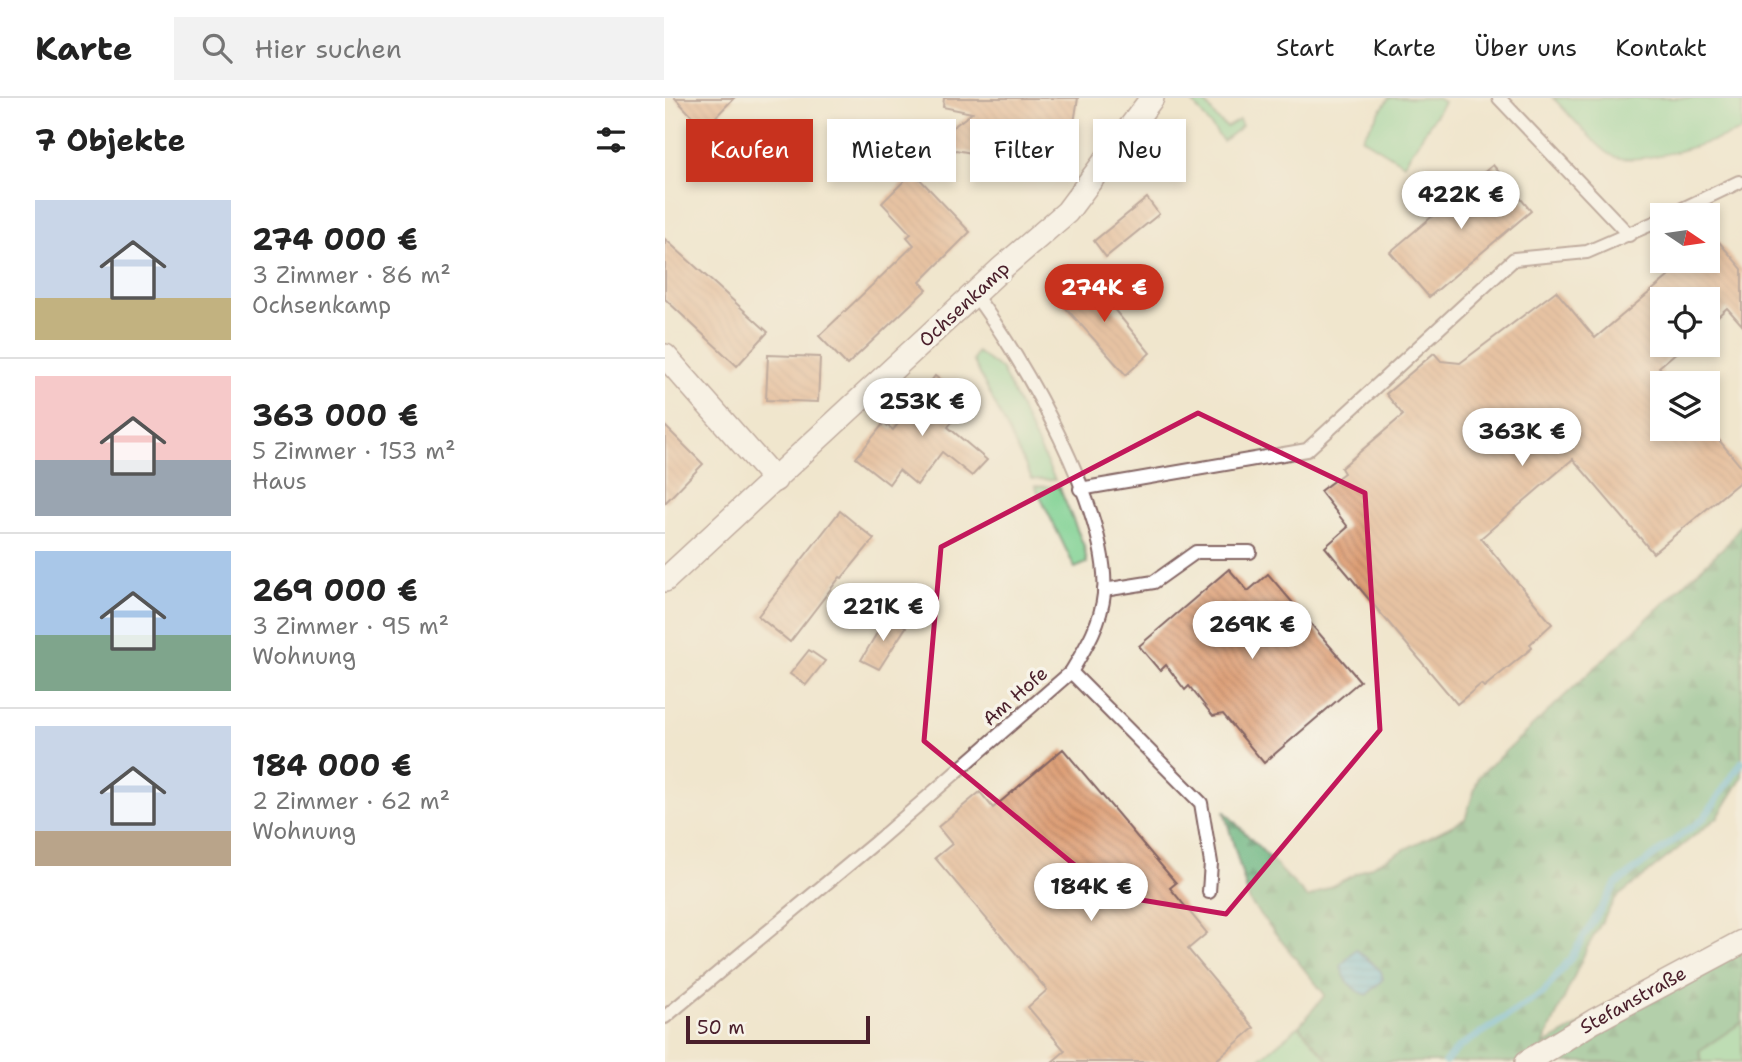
<!DOCTYPE html>
<html lang="de">
<meta charset="utf-8">
<style>
:root{--surface:#fff;--page:#f2f2f2;--text:#222;--muted:#767676;--line:#e0e0e0;--accent:#c8321e}
body{margin:0;font-family:"Shantell Sans",sans-serif;background:var(--page);color:var(--text);height:100vh;display:flex;flex-direction:column;font-size:26px;white-space:nowrap}
*{box-sizing:border-box;margin:0}
p{font-size:23px;color:var(--muted)}
.icon{flex:none;width:38px;height:38px;fill:none;stroke:currentColor;stroke-width:2;stroke-linecap:round;stroke-linejoin:round}
.map{position:relative;flex:1;overflow:hidden}
.details{display:flex;flex-direction:column;background:var(--surface);width:665px}
.details>*{flex:none}
.banner{position:absolute;left:21px;top:21px;width:665px;height:63px;display:flex;gap:14px}
.needle{width:46px;rotate:103deg}
.buttons{position:absolute;left:985px;top:105px;display:grid;gap:14px}
.buttons a{display:grid;place-items:center;width:70px;height:70px;border-radius:0px;background:var(--surface);box-shadow:0 4px 10px #0003;font-size:35px}
.scale{position:absolute;left:21px;bottom:18px;width:184px;box-sizing:border-box;padding-left:7px;border:4px solid #4a1f2b;border-top:0;font-size:19px;line-height:24px;white-space:nowrap;color:#4a1f2b;-webkit-text-stroke:5px #f7f3e8;paint-order:stroke}
.price{position:absolute;translate:-50% -60px;padding:0 16px;border-radius:24px;background:#fff;color:#222;font-size:23px;line-height:46px;filter:drop-shadow(0 2px 4px #0008)}
.price::after{content:'';position:absolute;left:50%;top:42px;width:21px;height:16px;margin-left:-10px;background:inherit;clip-path:polygon(0 0,100% 0,50% 100%)}
.price.selected{background:var(--accent);color:#fff}
ul{padding:0;list-style:none}
li{display:flex;align-items:center;gap:21px;height:175px;padding:0 35px}
li+li{border-top:2px solid var(--line)}
li span{display:grid;place-items:center;flex:none;width:196px;height:140px;border-radius:0px;color:#555}
li>.icon{margin-inline-start:auto}
span .icon{width:84px;height:84px;fill:#fffc;stroke-width:1}
li b{font-size:30px}
h2{display:flex;justify-content:space-between;align-items:center;height:84px;padding:0 35px;font-size:30px}
.pill{padding:0 24px;border-radius:0px;background:var(--surface);box-shadow:0 4px 10px #0003;font-size:24px;line-height:63px}
.pill.selected{background:var(--accent);color:#fff}
header{display:flex;align-items:center;gap:42px;box-sizing:border-box;height:98px;padding:0 35px;background:var(--surface);border-bottom:2px solid var(--line)}
header strong{font-size:33px}
nav{display:flex;gap:38px;margin-inline-start:auto;font-size:24px}
.search{width:490px;height:63px;background:var(--page);display:flex;align-items:center;gap:18px;box-sizing:border-box;padding:0 24px;border-radius:0px;color:var(--muted);font-size:26px}
main{display:flex;flex:1;min-height:0}
.map>svg:first-child{display:block}
.green{fill:#81d294;stroke:#667860;stroke-width:2}
.forest{fill:url(#forest-firs);stroke:#596a54;stroke-width:2}
.water{fill:url(#water-rules);stroke:#506980;stroke-width:2}
.lines{fill:none;stroke-linecap:round;stroke-linejoin:round}
.stream{stroke:#56b3d4;stroke-width:7}
.building{fill:url(#building-back-hatch)}
.lane-casing{stroke:#846564;stroke-width:16}
.street-casing{stroke:#846564;stroke-width:26}
.lane{stroke:#fff;stroke-width:12}
.street{stroke:#fff;stroke-width:23}
.marked{fill:none;stroke:#c2185b;stroke-width:5;stroke-linejoin:round}
.labels{text-anchor:middle;dominant-baseline:central;stroke-width:7;stroke-linejoin:round;paint-order:stroke}
.street-label{font-size:19px;fill:#4a1f2b;stroke:#f7f3e8}
</style>
<header>
<strong>Karte</strong>
<div class="search"><svg class="icon" aria-label="search" viewBox="0 0 24 24"><circle cx="10" cy="10" r="6"/><path d="M15 15l6 6"/></svg>Hier suchen</div>
<nav><a>Start</a><a>Karte</a><a>Über uns</a><a>Kontakt</a></nav>
</header>
<main>
<section class="details">
<h2>7 Objekte<svg class="icon" aria-label="filters" viewBox="0 0 24 24"><path d="M4 7h16M4 17h16"/><circle cx="9" cy="7" r="2"/><circle cx="15" cy="17" r="2"/></svg></h2>
<ul>
<li><span style="background:linear-gradient(#c9d6e8 70%,#c2b280 0)"><svg class="icon" aria-label="home" viewBox="0 0 24 24"><path d="M3 11l9-7 9 7M6 9v11h12V9"/></svg></span><div><b>274 000 €</b><p>3 Zimmer · 86 m²</p><p>Ochsenkamp</p></div></li>
<li><span style="background:linear-gradient(#f6c9c9 60%,#9aa5b1 0)"><svg class="icon" aria-label="home" viewBox="0 0 24 24"><path d="M3 11l9-7 9 7M6 9v11h12V9"/></svg></span><div><b>363 000 €</b><p>5 Zimmer · 153 m²</p><p>Haus</p></div></li>
<li><span style="background:linear-gradient(#a9c7e8 60%,#7fa58c 0)"><svg class="icon" aria-label="home" viewBox="0 0 24 24"><path d="M3 11l9-7 9 7M6 9v11h12V9"/></svg></span><div><b>269 000 €</b><p>3 Zimmer · 95 m²</p><p>Wohnung</p></div></li>
<li><span style="background:linear-gradient(#c9d6e8 75%,#b9a48a 0)"><svg class="icon" aria-label="home" viewBox="0 0 24 24"><path d="M3 11l9-7 9 7M6 9v11h12V9"/></svg></span><div><b>184 000 €</b><p>2 Zimmer · 62 m²</p><p>Wohnung</p></div></li>
</ul>
</section>
<div class="map">
<svg width="1077" height="964" viewBox="0 0 1077 964">
<defs>
<pattern id="forest-firs" width="22" height="20" patternUnits="userSpaceOnUse" patternTransform="scale(1.75)"><rect width="22" height="20" fill="#68b47e"/><path d="M5 1l3.5 6h-7zM16 11l3.5 6h-7z" fill="#589267"/></pattern>
<pattern id="water-rules" width="6" height="5" patternUnits="userSpaceOnUse" patternTransform="scale(1.75)"><rect width="6" height="5" fill="#56b3d4"/><path d="M0 2.5h6" fill="none" stroke="#4991ac"/></pattern>
<pattern id="building-back-hatch" width="6" height="6" patternUnits="userSpaceOnUse" patternTransform="scale(1.75)"><rect width="6" height="6" fill="#db986d"/><path d="M-1 5l2 2M0 0l6 6M5-1l2 2" fill="none" stroke="#b47b5a"/></pattern>
</defs>
<rect width="100%" height="100%" fill="#f7f3e8"/>
<filter id="ink" filterUnits="userSpaceOnUse"><feTurbulence type="fractalNoise" baseFrequency=".0143" numOctaves="2"/><feDisplacementMap in="SourceGraphic" scale="14" xChannelSelector="R" yChannelSelector="G"/><feConvolveMatrix kernelMatrix="1 2 1 2 8 2 1 2 1" color-interpolation-filters="sRGB"/></filter>
<filter id="wash" filterUnits="userSpaceOnUse"><feTurbulence type="fractalNoise" baseFrequency=".00686" numOctaves="4" result="noise"/><feDisplacementMap in="SourceGraphic" scale="28" xChannelSelector="R" yChannelSelector="G"/><feGaussianBlur stdDeviation="1.57" result="paint"/><feColorMatrix in="noise" values="0 0 0 0 0 0 0 0 0 0 0 0 0 0 0 0 0 1.4 0 .05"/><feComposite in="paint" operator="in"/></filter>
<g filter="url(#wash)">
<rect width="100%" height="100%" fill="#f0e6cd"/>
<g class="green">
<polygon points="524,0 537,0 553,22 562,29 574,22 577,28 558,43"/>
<polygon points="724,0 772,0 779,4 739,66 697,40"/>
<path d="M 888,0 L 1077,0 L 1077,33 C 1051,42 970,71 946,57 C 930,48 903,14 888,0 Z"/>
<polygon points="312,254 337,272 390,382 367,381 308,262"/>
<polygon points="370,388 394,389 419,448 422,465 410,470"/>
<polygon points="1077,924 1077,964 1037,964 1034,953"/>
<polygon points="634,928 665,964 591,964"/>
</g>
<polygon class="forest" points="1077,425 1077,680 1053,719 950,801 922,850 878,947 1077,838 1077,924 1034,953 1037,964 665,964 634,928 660,897 585,804 559,713 643,800 800,721 814,678 1064,444"/>
<path class="water" d="M 691,851 L 716,873 L 718,881 L 702,897 C 689,894 677,880 676,867 Z"/>
<g class="lines">
<polyline class="stream" points="780,964 793,950 878,895 905,861 951,786 1039,720 1077,664"/>
</g>
<g id="blocks">
<g class="building">
<polygon points="10,0 69,0 39,31"/>
<polygon points="279,0 413,0 409,25 401,24 392,71 291,52 283,58 277,51 262,48 307,15 278,9"/>
<polygon points="828,67 866,113 764,199 725,154"/>
<polygon points="248,74 305,134 255,184 262,191 182,267 154,238 249,147 242,139 246,136 217,105"/>
<polygon points="482,100 494,116 441,159 429,143"/>
<polygon points="1043,131 1077,171 1077,227 1062,210 1043,227 1043,201 998,201 998,247 1020,247 994,269 998,273 998,331 1045,331 1077,370 1077,382 988,455 908,361 816,440 887,526 865,546 867,550 819,589 816,586 792,606 660,449 683,429 655,393 679,375 676,370 738,317 721,296 769,255 776,263 795,265 891,193 930,240 1022,163 1043,163"/>
<polygon points="0,141 103,234 72,268 0,201"/>
<polygon points="421,177 485,255 461,277 392,200"/>
<polygon points="103,257 155,259 153,304 101,302"/>
<polygon points="270,278 303,304 283,329 322,362 307,378 277,354 252,387 234,372 224,386 191,360 219,325 228,332"/>
<polygon points="0,328 38,366 0,405"/>
<polygon points="175,413 209,441 177,480 175,479 125,544 93,518"/>
<polygon points="564,471 583,493 603,476 695,583 599,665 558,616 548,618 524,588 520,592 501,567 495,573 474,548"/>
<polygon points="222,518 241,529 214,571 196,562"/>
<polygon points="144,552 160,563 141,587 125,576"/>
<polygon points="398,651 511,785 505,790 542,835 523,851 589,930 549,964 387,964 400,953 363,909 382,892 270,760 287,746 273,729 315,694 328,710"/>
</g>
</g>
</g>
<g filter="url(#ink)">
<use href="#blocks" fill-opacity="0" stroke="#846564" stroke-width="2"/>
<g class="lines">
<g class="lane-casing">
<g id="lane">
<polyline points="834,0 964,137"/>
<polyline points="1005,117 1074,84"/>
<polyline points="415,391 642,352 849,161 922,154 998,121"/>
<polyline points="439,492 489,484 531,454 585,454"/>
<polyline points="406,574 536,705 546,765 544,794"/>
<path d="M 0,919 L 211,744 L 406,574 C 421,549 436,525 439,496 C 446,415 358,260 309,196"/>
</g>
</g>
<g class="street-casing">
<g id="street">
<polyline points="0,258 110,382"/>
<polyline points="0,482 337,170 402,114 487,0"/>
<polyline points="862,964 929,923 1077,844"/>
</g>
</g>
<use href="#lane" class="lane"/>
<use href="#street" class="street"/>
</g>
</g>
<path d="M0 0H1077V964H0ZM 533,315 L 700,395 L 715,632 L 561,816 L 446,797 L 259,643 L 276,449 Z" fill="#f0e6cd" fill-opacity=".55" fill-rule="evenodd"/>
<path class="marked" d="M 533,315 L 700,395 L 715,632 L 561,816 L 446,797 L 259,643 L 276,449 Z"/>
<g class="labels">
<g class="street-label">
<text transform="translate(299 206) rotate(-43)">Ochsenkamp</text>
<text transform="translate(350 598) rotate(-41)">Am Hofe</text>
<text transform="translate(968 902) rotate(-29)">Stefanstraße</text>
</g>
</g>
</svg>
<div class="buttons">
<a><svg class="needle" viewBox="-14 -14 28 28"><path d="M0-13l5 13h-10z" fill="#e53935"/><path d="M0 13l5-13h-10z" fill="#767676"/></svg></a>
<a><svg class="icon" aria-label="locate" viewBox="0 0 24 24"><circle cx="12" cy="12" r="6"/><path d="M12 2v4M12 18v4M2 12h4M18 12h4"/></svg></a>
<a><svg class="icon" aria-label="layers" viewBox="0 0 24 24"><path d="M12 4l9 5-9 5-9-5zM3 14l9 5 9-5"/></svg></a>
</div>
<div class="scale">50 m</div>
<b class="price" style="left:796px;top:133px">422K €</b>
<b class="price selected" style="left:439px;top:226px">274K €</b>
<b class="price" style="left:257px;top:340px">253K €</b>
<b class="price" style="left:857px;top:370px">363K €</b>
<b class="price" style="left:218px;top:545px">221K €</b>
<b class="price" style="left:587px;top:563px">269K €</b>
<b class="price" style="left:426px;top:825px">184K €</b>
<div class="banner">
<a class="pill selected">Kaufen</a>
<a class="pill">Mieten</a>
<a class="pill">Filter</a>
<a class="pill">Neu</a>
</div>
</div>
</main>
